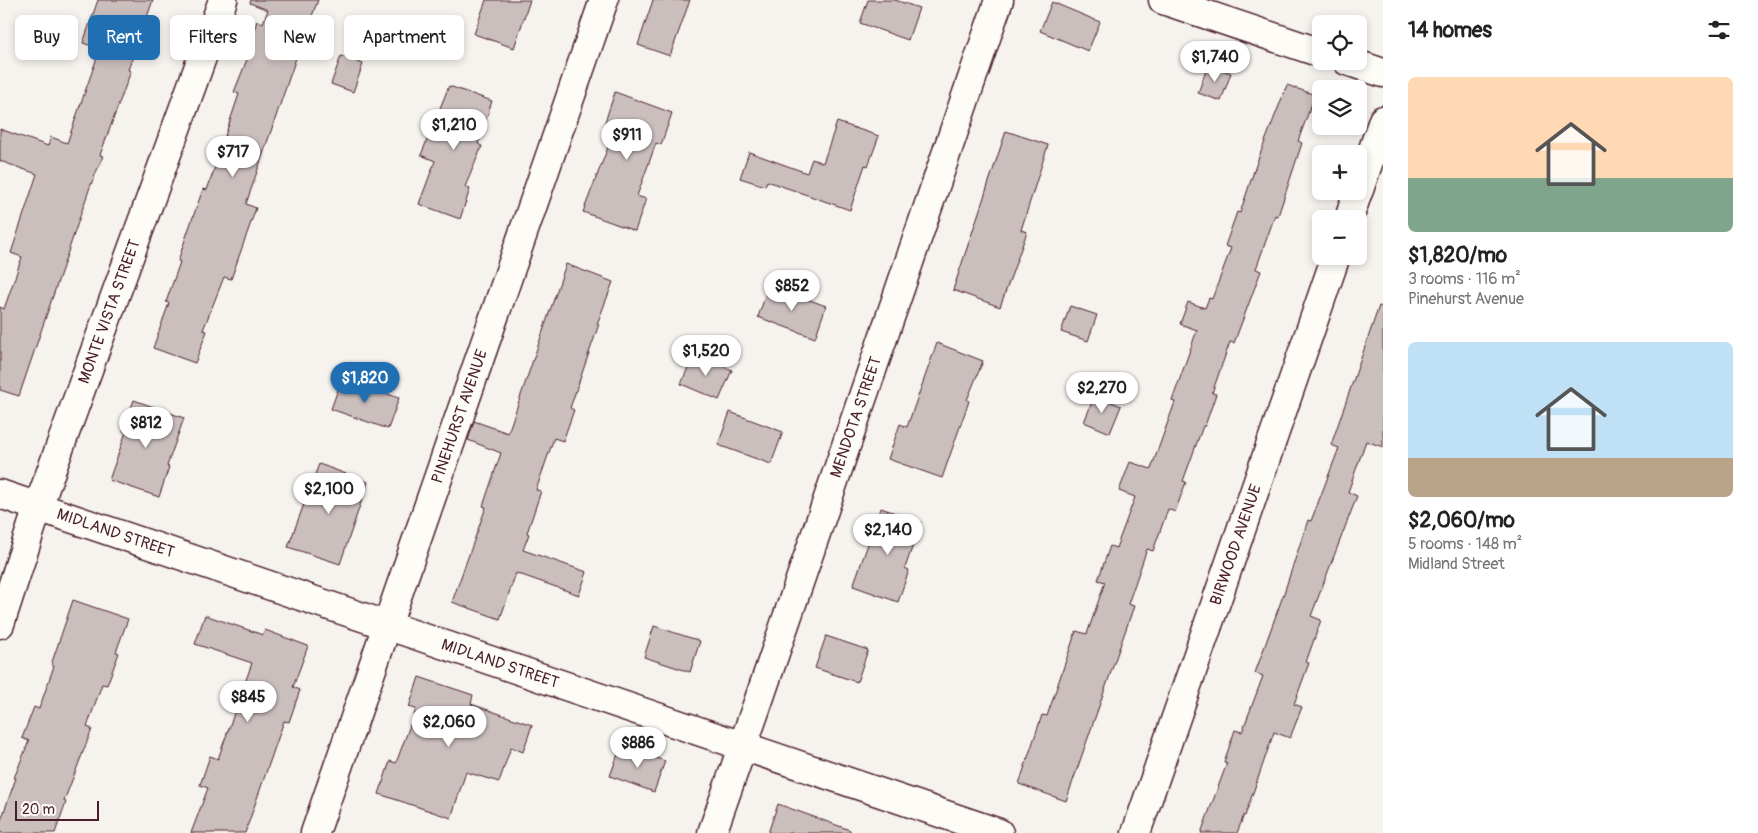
<!DOCTYPE html>
<meta charset="utf-8">
<style>
:root{--surface:#fff;--page:#f6f6f6;--text:#222;--muted:#767676;--accent:#1f6fb2}
body{margin:0;font-family:Pangolin,sans-serif;background:var(--page);color:var(--text);height:100vh;display:flex;flex-direction:column;font-size:19px;white-space:nowrap}
*{box-sizing:border-box;margin:0}
p{font-size:16px;color:var(--muted)}
.icon{flex:none;width:28px;height:28px;fill:none;stroke:currentColor;stroke-width:2;stroke-linecap:round;stroke-linejoin:round}
.map{position:relative;flex:1;overflow:hidden}
.sheet{display:flex;flex-direction:column;background:var(--surface);width:375px}
.sheet>*{flex:none}
.guide{position:absolute;left:15px;top:15px;width:475px;height:45px;display:flex;gap:10px}
.fabs{position:absolute;left:1312px;top:15px;display:grid;gap:10px}
.fabs a{display:grid;place-items:center;width:55px;height:55px;border-radius:8px;background:var(--surface);box-shadow:0 2px 8px #0003;font-size:25px}
.scale{position:absolute;left:15px;bottom:12px;width:84px;box-sizing:border-box;padding-left:5px;border:2px solid #4a1f2b;border-top:0;font-size:14px;line-height:18px;white-space:nowrap;color:#4a1f2b;-webkit-text-stroke:4px #fdfcf7;paint-order:stroke}
.price{position:absolute;translate:-50% -42px;padding:0 11px;border-radius:18px;background:#fff;color:#222;font-size:16px;line-height:32px;filter:drop-shadow(0 1px 2px #0008)}
.price::after{content:'';position:absolute;left:50%;top:30px;width:15px;height:11px;margin-left:-8px;background:inherit;clip-path:polygon(0 0,100% 0,50% 100%)}
.price.active{background:var(--accent);color:#fff}
ul{padding:0;list-style:none}
li{display:grid;align-content:center;gap:10px;height:265px;padding:0 25px}
li span{display:grid;place-items:center;height:155px;border-radius:8px;color:#555}
li>.icon{margin-inline-start:auto}
span .icon{width:90px;height:90px;fill:#fffc;stroke-width:1}
li b{font-size:21px}
h2{display:flex;justify-content:space-between;align-items:center;height:60px;padding:0 25px;font-size:21px}
.tag{padding:0 18px;border-radius:8px;background:var(--surface);box-shadow:0 2px 8px #0003;font-size:18px;line-height:45px}
.tag.active{background:var(--accent);color:#fff}
main{display:flex;flex:1;min-height:0}
.map>svg:first-child{display:block}
.building{fill:#cbbfbe;stroke:#4a1f2b}
.lines{fill:none;stroke-linecap:round;stroke-linejoin:round}
.minor-casing{stroke:#4a1f2b;stroke-width:31}
.minor{stroke:#fdfcf7;stroke-width:28}
.labels{text-anchor:middle;dominant-baseline:central;stroke-width:4;stroke-linejoin:round;paint-order:stroke}
.street-label{font-size:16px;fill:#4a1f2b;stroke:#fdfcf7}
</style>
<main>
<div class="map">
<svg width="1383" height="833" viewBox="0 0 1383 833">
<rect width="100%" height="100%" fill="#f6f3ef"/>
<filter id="ink" filterUnits="userSpaceOnUse"><feTurbulence type="fractalNoise" baseFrequency=".02" numOctaves="2"/><feDisplacementMap in="SourceGraphic" scale="10" xChannelSelector="R" yChannelSelector="G"/><feConvolveMatrix kernelMatrix="1 2 1 2 8 2 1 2 1" color-interpolation-filters="sRGB"/></filter>
<g filter="url(#ink)">
<g class="building">
<polygon points="98,0 153,0 128,70 131,71 100,155 103,156 90,187 19,396 0,390 0,307 4,309 22,257 11,253 37,174 0,161 0,129 48,146 51,137 67,143 100,49 83,43"/>
<polygon points="251,0 318,0 309,24 308,23 246,204 256,208 231,279 224,277 203,330 207,331 195,363 153,348 169,303 166,302 180,262 178,261 188,231 203,189 207,190 226,136 225,136 239,94 234,92 250,52 247,51 257,21 263,23 268,10 250,3"/>
<polygon points="486,0 530,0 514,48 474,34"/>
<polygon points="653,0 690,0 670,56 638,45"/>
<polygon points="868,0 895,0 919,8 908,40 860,23"/>
<polygon points="1052,2 1100,22 1088,51 1040,31"/>
<polygon points="341,56 363,64 353,92 331,84"/>
<polygon points="1208,65 1231,73 1221,101 1198,93"/>
<polygon points="1287,85 1315,95 1298,141 1302,143 1278,216 1275,215 1256,269 1261,271 1234,343 1230,342 1212,393 1216,394 1205,426 1203,426 1183,481 1186,482 1175,512 1168,509 1153,551 1147,549 1128,604 1134,606 1066,801 1019,784 1042,715 1047,716 1076,631 1087,634 1105,582 1098,580 1110,546 1116,548 1135,497 1119,491 1130,462 1151,469 1175,402 1172,401 1197,330 1180,324 1188,302 1205,308 1209,298 1212,299 1231,248 1225,246 1237,212 1240,213 1257,162"/>
<polygon points="449,86 492,101 478,144 482,146 465,187 470,189 460,219 419,204 435,161 421,155"/>
<polygon points="615,92 672,113 661,145 656,143 637,196 646,199 635,231 583,212 615,129 604,125"/>
<polygon points="837,122 879,136 868,166 865,165 850,210 767,181 765,186 740,178 749,152 807,173 812,159 823,163"/>
<polygon points="1006,131 1048,145 1021,230 1027,232 1000,307 953,290"/>
<polygon points="566,264 613,282 597,324 599,324 570,408 574,410 563,441 554,438 536,490 541,491 527,533 529,534 523,550 587,572 579,595 516,573 500,619 452,602 486,507 483,506 501,453 468,440 474,421 508,433"/>
<polygon points="769,285 826,306 815,338 758,317"/>
<polygon points="1070,306 1097,315 1088,341 1061,332"/>
<polygon points="1379,306 1383,307 1383,447 1366,441 1348,492 1357,496 1311,616 1321,620 1306,662 1309,663 1294,704 1302,707 1290,738 1274,732 1245,816 1244,815 1237,833 1201,833 1227,763 1224,762 1235,730 1242,732 1263,676 1255,673 1284,593 1308,520 1311,521 1339,448 1331,445"/>
<polygon points="937,343 983,361 967,400 969,401 942,478 888,459 900,424 907,427"/>
<polygon points="694,354 732,370 719,400 681,384"/>
<polygon points="342,378 399,398 388,429 331,409"/>
<polygon points="1095,395 1121,406 1110,433 1084,422"/>
<polygon points="134,400 184,418 167,466 169,467 159,497 109,480 126,432 123,431"/>
<polygon points="730,412 783,432 771,464 718,445"/>
<polygon points="319,464 368,482 340,564 288,547"/>
<polygon points="881,508 921,522 905,568 909,570 898,602 853,586"/>
<polygon points="73,600 128,619 116,652 119,653 107,685 102,684 87,727 92,729 64,801 66,802 55,833 0,833 0,823 16,778 14,778 29,741 22,738 34,707 39,709 54,666 51,665"/>
<polygon points="205,615 263,635 265,630 308,646 293,687 300,690 289,722 284,721 245,833 191,833 208,788 200,785 210,756 218,759 252,663 195,644"/>
<polygon points="654,626 700,641 690,672 644,657"/>
<polygon points="826,636 868,650 857,682 815,668"/>
<polygon points="419,677 473,695 471,704 532,725 523,752 511,747 499,782 466,772 451,818 379,794 390,761 396,763 416,709 409,707"/>
<polygon points="621,746 665,761 654,792 610,776"/>
<polygon points="778,804 850,830 850,833 768,833"/>
</g>
<g class="lines">
<g class="minor-casing">
<g id="minor">
<polyline points="1163,0 1321,53"/>
<polyline points="1347,61 1383,73"/>
<polyline points="1359,190 1383,120"/>
<polyline points="1349,219 1358,191"/>
<path id="s1" d="M 0,494 L 999,833"/>
<path id="s2" d="M 0,624 L 38,507 L 223,0"/>
<path id="s3" d="M 315,833 L 604,0"/>
<path id="s4" d="M 712,833 L 754,714 L 999,0"/>
<path id="s5" d="M 1136,833 L 1336,256"/>
</g>
</g>
<use href="#minor" class="minor"/>
</g>
</g>
<g class="labels">
<g class="street-label">
<text stroke="none"><textPath href="#s2" startOffset="331">MONTE VISTA STREET</textPath></text>
<text stroke="none"><textPath href="#s3" startOffset="441">PINEHURST AVENUE</textPath></text>
<text stroke="none"><textPath href="#s4" startOffset="440">MENDOTA STREET</textPath></text>
<text stroke="none"><textPath href="#s1" startOffset="122">MIDLAND STREET</textPath></text>
<text stroke="none"><textPath href="#s5" startOffset="305">BIRWOOD AVENUE</textPath></text>
<text stroke="none"><textPath href="#s1" startOffset="528">MIDLAND STREET</textPath></text>
</g>
</g>
</svg>
<div class="fabs">
<a><svg class="icon" aria-label="locate" viewBox="0 0 24 24"><circle cx="12" cy="12" r="6"/><path d="M12 2v4M12 18v4M2 12h4M18 12h4"/></svg></a>
<a><svg class="icon" aria-label="layers" viewBox="0 0 24 24"><path d="M12 4l9 5-9 5-9-5zM3 14l9 5 9-5"/></svg></a>
<a>+</a>
<a>−</a>
</div>
<div class="scale">20 m</div>
<b class="price" style="left:1215px;top:83px">$1,740</b>
<b class="price" style="left:454px;top:151px">$1,210</b>
<b class="price" style="left:627px;top:161px">$911</b>
<b class="price" style="left:233px;top:178px">$717</b>
<b class="price" style="left:792px;top:312px">$852</b>
<b class="price" style="left:706px;top:377px">$1,520</b>
<b class="price active" style="left:365px;top:404px">$1,820</b>
<b class="price" style="left:1102px;top:414px">$2,270</b>
<b class="price" style="left:146px;top:449px">$812</b>
<b class="price" style="left:329px;top:515px">$2,100</b>
<b class="price" style="left:888px;top:556px">$2,140</b>
<b class="price" style="left:248px;top:723px">$845</b>
<b class="price" style="left:449px;top:748px">$2,060</b>
<b class="price" style="left:638px;top:769px">$886</b>
<div class="guide">
<a class="tag">Buy</a>
<a class="tag active">Rent</a>
<a class="tag">Filters</a>
<a class="tag">New</a>
<a class="tag">Apartment</a>
</div>
</div>
<section class="sheet">
<h2>14 homes<svg class="icon" aria-label="filters" viewBox="0 0 24 24"><path d="M4 7h16M4 17h16"/><circle cx="9" cy="7" r="2"/><circle cx="15" cy="17" r="2"/></svg></h2>
<ul>
<li><span style="background:linear-gradient(#ffd9b3 65%,#7fa58c 0)"><svg class="icon" aria-label="home" viewBox="0 0 24 24"><path d="M3 11l9-7 9 7M6 9v11h12V9"/></svg></span><div><b>$1,820/mo</b><p>3 rooms · 116 m²</p><p>Pinehurst Avenue</p></div></li>
<li><span style="background:linear-gradient(#bfe0f5 75%,#b9a48a 0)"><svg class="icon" aria-label="home" viewBox="0 0 24 24"><path d="M3 11l9-7 9 7M6 9v11h12V9"/></svg></span><div><b>$2,060/mo</b><p>5 rooms · 148 m²</p><p>Midland Street</p></div></li>
</ul>
</section>
</main>
